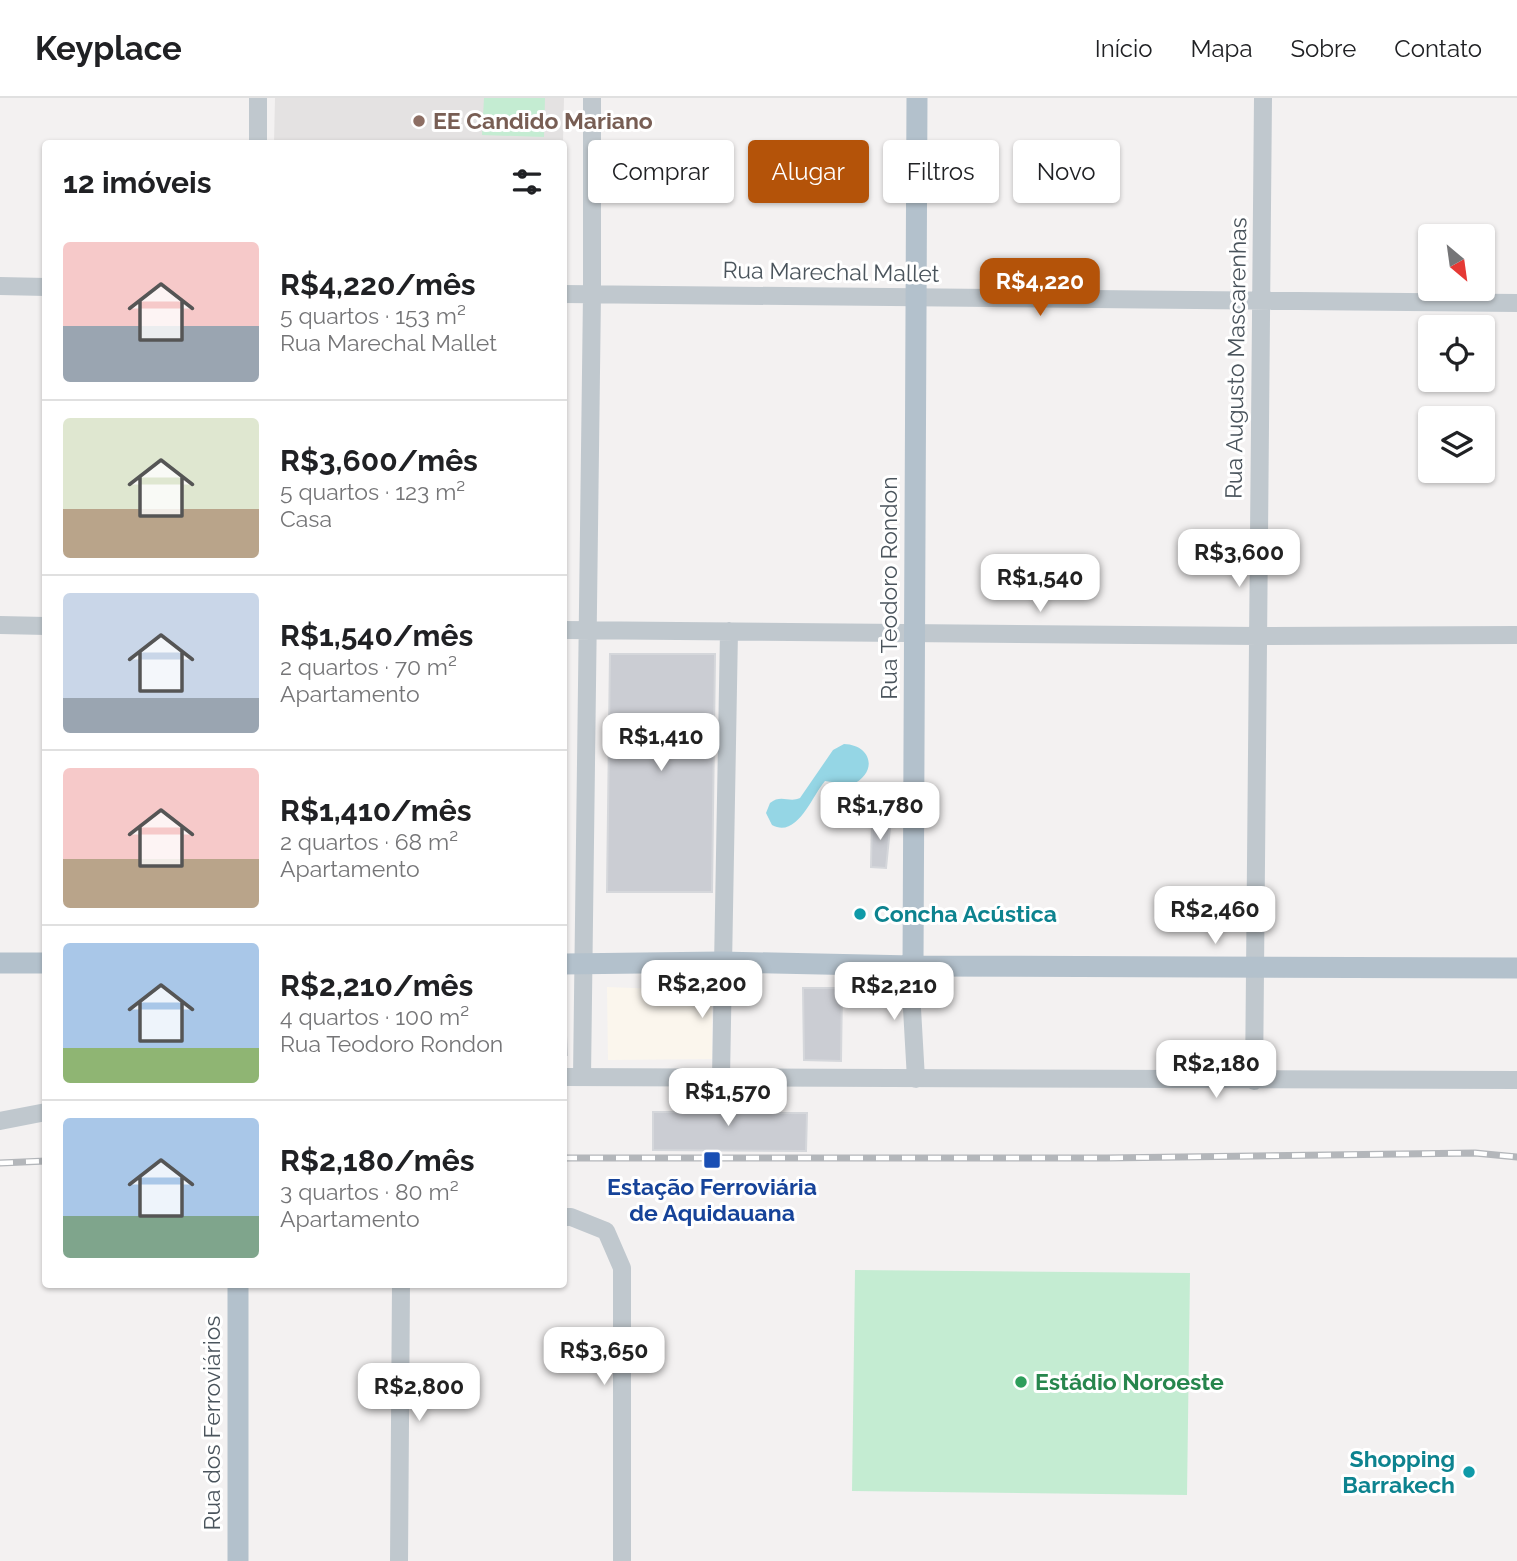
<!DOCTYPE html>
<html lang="pt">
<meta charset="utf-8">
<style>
:root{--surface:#fff;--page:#f2f2f2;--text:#202124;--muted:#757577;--line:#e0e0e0;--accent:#b45309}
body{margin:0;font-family:Raleway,sans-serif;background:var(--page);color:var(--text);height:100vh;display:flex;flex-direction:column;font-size:26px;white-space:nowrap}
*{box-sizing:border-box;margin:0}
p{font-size:23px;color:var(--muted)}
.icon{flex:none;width:38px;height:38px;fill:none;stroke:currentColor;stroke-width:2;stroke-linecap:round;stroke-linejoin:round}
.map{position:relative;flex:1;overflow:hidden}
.drawer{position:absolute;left:42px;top:42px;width:525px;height:1148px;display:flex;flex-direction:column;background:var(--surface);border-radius:7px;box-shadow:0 2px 5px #0004}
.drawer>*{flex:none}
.banner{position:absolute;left:588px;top:42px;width:665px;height:63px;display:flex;gap:14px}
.needle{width:46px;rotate:151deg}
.tools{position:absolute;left:1418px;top:126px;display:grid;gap:14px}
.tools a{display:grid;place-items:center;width:77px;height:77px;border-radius:7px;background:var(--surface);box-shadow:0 2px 5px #0004;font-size:35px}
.price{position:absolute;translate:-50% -60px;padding:0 16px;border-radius:14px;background:#fff;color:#222;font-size:23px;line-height:46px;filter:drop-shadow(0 2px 4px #0008)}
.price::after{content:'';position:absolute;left:50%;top:42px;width:21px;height:16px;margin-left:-10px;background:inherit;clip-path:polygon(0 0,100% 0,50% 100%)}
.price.selected{background:var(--accent);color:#fff}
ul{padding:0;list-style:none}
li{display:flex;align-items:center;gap:21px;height:175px;padding:0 21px}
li+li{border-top:2px solid var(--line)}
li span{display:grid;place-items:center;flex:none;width:196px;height:140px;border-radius:7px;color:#555}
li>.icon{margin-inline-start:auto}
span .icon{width:84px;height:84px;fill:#fffc;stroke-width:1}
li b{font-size:30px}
h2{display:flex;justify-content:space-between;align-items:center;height:84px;padding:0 21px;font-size:30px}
.chip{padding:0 24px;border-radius:7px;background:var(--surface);box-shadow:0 2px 5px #0004;font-size:24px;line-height:63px}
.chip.selected{background:var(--accent);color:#fff}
header{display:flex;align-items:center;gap:42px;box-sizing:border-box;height:98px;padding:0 35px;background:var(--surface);border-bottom:2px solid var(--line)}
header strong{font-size:33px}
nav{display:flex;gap:38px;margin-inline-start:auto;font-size:24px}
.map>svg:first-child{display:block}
.commercial{fill:#fbf6ed}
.education{fill:#e4e2e2}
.green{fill:#c4ecd2}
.water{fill:#95d6e5}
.building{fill:#cbcdd3;stroke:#d5d7db;stroke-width:2}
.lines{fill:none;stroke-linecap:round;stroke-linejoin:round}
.minor{stroke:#c0c8ce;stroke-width:18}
.major{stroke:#b3c1cc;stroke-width:21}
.rail-casing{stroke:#b3b6ba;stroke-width:7}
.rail{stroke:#fff;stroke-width:4.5;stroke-dasharray:13;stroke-linecap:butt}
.education-dot{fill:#8d6e63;stroke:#fff;stroke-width:2.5}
.culture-dot{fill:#0f9aa8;stroke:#fff;stroke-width:2.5}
.transit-dot{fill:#1a4fb4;stroke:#fff;stroke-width:2.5}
.leisure-dot{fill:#2e9e5b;stroke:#fff;stroke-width:2.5}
.labels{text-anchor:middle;stroke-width:6;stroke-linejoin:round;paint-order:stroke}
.education-label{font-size:23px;font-weight:bold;fill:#785e54;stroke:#fff;text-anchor:start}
.street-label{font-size:23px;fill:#4a545c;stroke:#fff}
.culture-label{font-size:23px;font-weight:bold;fill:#0d838f;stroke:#fff;text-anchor:start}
.transit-label{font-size:23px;font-weight:bold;fill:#164399;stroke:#fff}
.leisure-label{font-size:23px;font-weight:bold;fill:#27864d;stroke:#fff;text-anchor:start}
</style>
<header>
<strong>Keyplace</strong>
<nav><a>Início</a><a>Mapa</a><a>Sobre</a><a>Contato</a></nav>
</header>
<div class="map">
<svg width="1517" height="1463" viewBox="0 0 1517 1463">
<rect width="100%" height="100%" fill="#f3f1f1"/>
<path class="commercial" d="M607 889 712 893V961L608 962Z"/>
<path class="education" d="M275 0H564L563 45H274Z"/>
<path class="green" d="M484 0H545L544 39 482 37Z
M855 1172 1190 1175 1187 1397 852 1393Z"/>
<path class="water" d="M844 646C873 647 878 676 851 687L825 683C812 698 797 741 772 727L766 715 770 705C781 696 789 705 800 700L833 652Z"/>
<path class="building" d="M610 556H715L712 794H607Z
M872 720H891L886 770 871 769Z
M803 890H842L841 963 804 962Z
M564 899 567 957H564Z
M690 997H734V1015H807L806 1053 653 1052V1014H689Z"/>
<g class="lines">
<path class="minor" d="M258 46V0
M0 188 46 189
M564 196 1517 205
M0 527 46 528
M564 532 1258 538 1517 537
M913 868 911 893 916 981
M564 979 1517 982
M582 979 592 196V0
M721 980 729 533
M1254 983 1263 0
M0 1023 46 1014
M564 1119H571L606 1133 622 1170V1463
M399 1463 401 1186"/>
<path class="major" d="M0 865H46
M564 866 721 864 913 868 1517 870
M913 868 917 0
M238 1463V1186"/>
<defs>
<path id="rail" d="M564 1060H1107L1475 1055 1517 1059
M0 1065 46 1063"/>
</defs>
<use href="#rail" class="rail-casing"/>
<use href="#rail" class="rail"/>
</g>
<circle class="education-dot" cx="419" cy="23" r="7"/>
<g class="culture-dot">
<circle cx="860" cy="816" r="7"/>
<circle cx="1469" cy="1374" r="7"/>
</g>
<rect class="transit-dot" x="703" y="1053" width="18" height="18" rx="3.5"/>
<circle class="leisure-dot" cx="1021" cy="1284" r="7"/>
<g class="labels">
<g class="education-label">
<text x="433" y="31">EE Candido Mariano</text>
</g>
<g class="street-label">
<text transform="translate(831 174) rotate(1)" y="8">Rua Marechal Mallet</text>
<text transform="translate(1236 260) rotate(-89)" y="8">Rua Augusto Mascarenhas</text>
<text transform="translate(889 490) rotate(-90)" y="8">Rua Teodoro Rondon</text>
<text transform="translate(212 1325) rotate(-90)" y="8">Rua dos Ferroviários</text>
</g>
<g class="culture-label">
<text x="874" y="824">Concha Acústica</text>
<text x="1455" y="1369" text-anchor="end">Shopping<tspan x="1455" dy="26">Barrakech</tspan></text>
</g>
<g class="transit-label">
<text x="712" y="1097">Estação Ferroviária<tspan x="712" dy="26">de Aquidauana</tspan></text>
</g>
<g class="leisure-label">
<text x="1035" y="1292">Estádio Noroeste</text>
</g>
</g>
</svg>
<div class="tools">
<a><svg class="needle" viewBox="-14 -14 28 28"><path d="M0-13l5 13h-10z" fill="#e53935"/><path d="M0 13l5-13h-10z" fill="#757577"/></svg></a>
<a><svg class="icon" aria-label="locate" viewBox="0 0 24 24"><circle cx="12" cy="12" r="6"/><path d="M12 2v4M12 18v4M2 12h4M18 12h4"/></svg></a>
<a><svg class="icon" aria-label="layers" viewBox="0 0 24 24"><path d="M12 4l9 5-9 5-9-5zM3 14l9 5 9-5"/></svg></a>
</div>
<b class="price selected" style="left:1040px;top:220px">R$4,220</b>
<b class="price" style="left:1239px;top:491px">R$3,600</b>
<b class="price" style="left:1040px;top:516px">R$1,540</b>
<b class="price" style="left:661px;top:675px">R$1,410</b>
<b class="price" style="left:880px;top:744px">R$1,780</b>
<b class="price" style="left:1215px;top:848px">R$2,460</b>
<b class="price" style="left:702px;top:922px">R$2,200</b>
<b class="price" style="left:894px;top:924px">R$2,210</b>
<b class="price" style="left:1216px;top:1002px">R$2,180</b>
<b class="price" style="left:728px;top:1030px">R$1,570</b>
<b class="price" style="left:604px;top:1289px">R$3,650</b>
<b class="price" style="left:419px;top:1325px">R$2,800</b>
<div class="banner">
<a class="chip">Comprar</a>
<a class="chip selected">Alugar</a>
<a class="chip">Filtros</a>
<a class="chip">Novo</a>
</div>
<section class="drawer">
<h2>12 imóveis<svg class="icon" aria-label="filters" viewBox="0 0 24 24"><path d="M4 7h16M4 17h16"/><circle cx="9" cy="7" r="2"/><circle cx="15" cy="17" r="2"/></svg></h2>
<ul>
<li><span style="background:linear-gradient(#f6c9c9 60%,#9aa5b1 0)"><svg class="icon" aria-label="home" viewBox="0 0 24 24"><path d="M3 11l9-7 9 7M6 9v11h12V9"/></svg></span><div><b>R$4,220/mês</b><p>5 quartos · 153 m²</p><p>Rua Marechal Mallet</p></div></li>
<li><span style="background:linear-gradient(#dfe7d0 65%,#b9a48a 0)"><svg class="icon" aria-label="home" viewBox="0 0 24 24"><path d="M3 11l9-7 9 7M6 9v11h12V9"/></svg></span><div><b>R$3,600/mês</b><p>5 quartos · 123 m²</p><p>Casa</p></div></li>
<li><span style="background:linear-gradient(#c9d6e8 75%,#9aa5b1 0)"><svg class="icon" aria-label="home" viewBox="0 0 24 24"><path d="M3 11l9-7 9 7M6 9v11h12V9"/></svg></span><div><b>R$1,540/mês</b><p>2 quartos · 70 m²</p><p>Apartamento</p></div></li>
<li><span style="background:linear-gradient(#f6c9c9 65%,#b9a48a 0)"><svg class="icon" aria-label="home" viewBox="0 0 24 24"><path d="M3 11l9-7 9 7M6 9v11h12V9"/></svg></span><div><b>R$1,410/mês</b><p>2 quartos · 68 m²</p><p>Apartamento</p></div></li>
<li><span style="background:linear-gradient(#a9c7e8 75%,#8fb573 0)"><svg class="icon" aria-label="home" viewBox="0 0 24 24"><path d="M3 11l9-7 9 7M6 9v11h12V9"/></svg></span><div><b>R$2,210/mês</b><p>4 quartos · 100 m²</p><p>Rua Teodoro Rondon</p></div></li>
<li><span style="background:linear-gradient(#a9c7e8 70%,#7fa58c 0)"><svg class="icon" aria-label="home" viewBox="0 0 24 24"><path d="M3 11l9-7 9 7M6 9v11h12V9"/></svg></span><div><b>R$2,180/mês</b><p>3 quartos · 80 m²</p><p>Apartamento</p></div></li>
</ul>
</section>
</div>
